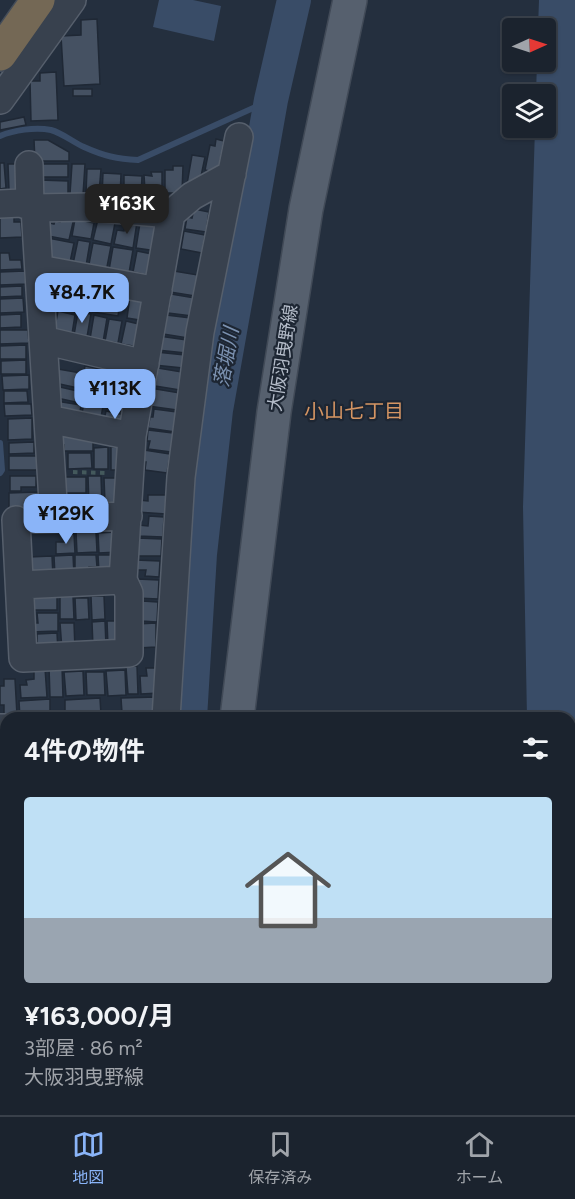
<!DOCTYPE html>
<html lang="ja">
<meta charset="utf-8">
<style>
:root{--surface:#1b232e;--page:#242b36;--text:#f1f3f6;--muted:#a0a4aa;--line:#39404a;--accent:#8ab4f8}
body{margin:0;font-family:Figtree,"Noto Sans JP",sans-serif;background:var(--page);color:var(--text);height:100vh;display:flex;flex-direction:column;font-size:22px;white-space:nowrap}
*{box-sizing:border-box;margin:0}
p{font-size:20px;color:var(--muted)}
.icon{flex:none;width:33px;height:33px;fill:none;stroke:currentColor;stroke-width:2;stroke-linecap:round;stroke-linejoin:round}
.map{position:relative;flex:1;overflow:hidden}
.sheet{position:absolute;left:0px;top:712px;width:576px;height:404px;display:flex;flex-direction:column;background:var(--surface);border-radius:18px 18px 0 0;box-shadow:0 2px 4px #0004,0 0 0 2px var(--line)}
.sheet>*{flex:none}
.needle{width:39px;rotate:87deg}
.tools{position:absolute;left:502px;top:18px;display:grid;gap:12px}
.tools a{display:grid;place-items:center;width:54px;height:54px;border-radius:6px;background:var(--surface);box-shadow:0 2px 4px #0004,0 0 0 2px var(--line);font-size:30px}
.price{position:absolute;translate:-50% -51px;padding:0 14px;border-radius:12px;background:var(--accent);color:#111;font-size:20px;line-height:39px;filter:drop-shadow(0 2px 3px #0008)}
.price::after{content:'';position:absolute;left:50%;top:36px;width:18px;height:14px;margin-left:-9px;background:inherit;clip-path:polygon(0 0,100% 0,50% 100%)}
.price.on{background:#222;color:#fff}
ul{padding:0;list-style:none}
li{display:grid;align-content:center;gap:12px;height:318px;padding:0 24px}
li+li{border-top:2px solid var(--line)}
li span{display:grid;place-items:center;height:186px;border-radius:6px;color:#555}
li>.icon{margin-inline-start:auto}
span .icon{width:108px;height:108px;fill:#fffc;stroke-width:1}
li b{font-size:26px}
h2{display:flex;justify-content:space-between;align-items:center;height:72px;padding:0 24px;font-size:26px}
.dock{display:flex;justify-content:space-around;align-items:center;height:84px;border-top:2px solid var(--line);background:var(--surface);font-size:16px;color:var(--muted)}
.dock a{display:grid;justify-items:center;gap:3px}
.dock .on{color:var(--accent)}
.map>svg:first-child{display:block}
.water{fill:#394c67}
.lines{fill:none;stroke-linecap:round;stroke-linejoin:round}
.stream{stroke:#394c67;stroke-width:6}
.river{stroke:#394c67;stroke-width:34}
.building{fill:#455162;stroke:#1f2835;stroke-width:1.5}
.minor-casing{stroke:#565f6c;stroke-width:30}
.major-casing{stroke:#414a57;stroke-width:36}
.highway-casing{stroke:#434c59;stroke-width:36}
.path{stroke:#44595c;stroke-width:4;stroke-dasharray:4.5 4.5;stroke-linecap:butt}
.minor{stroke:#38414e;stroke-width:27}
.major{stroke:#56606e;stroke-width:33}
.highway{stroke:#746855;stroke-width:33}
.labels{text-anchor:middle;stroke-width:4.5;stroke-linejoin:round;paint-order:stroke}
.street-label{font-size:18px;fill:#b4bcc9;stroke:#1d2633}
.water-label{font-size:20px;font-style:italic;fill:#7c92b1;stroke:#1d2633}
.neighbourhood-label{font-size:20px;fill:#d59563;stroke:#1d2633}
</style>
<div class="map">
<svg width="575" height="1115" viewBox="0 0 575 1115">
<rect width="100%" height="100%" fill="#242f3e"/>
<path class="water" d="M159 0H193L221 6 214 41 153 27Z
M539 0H575V1115H538L537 1110H570V718H527L523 507 535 128H546V94H536L537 62H546V28H538Z"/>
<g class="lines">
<path class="stream" d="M0 136C14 130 35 127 51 130 62 133 73 142 84 147 104 156 117 159 138 160L271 100
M0 443 2 470 0 473"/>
<path class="river" d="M190 718 200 554 216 410 271 100 294 0"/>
</g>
<path class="building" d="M97 19 100 84 64 86 61 36 81 35V20Z
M56 72 58 120 31 121 30 81H40V73Z
M73 89H92V96H73Z
M24 117 26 125 0 130V122Z
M216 139 224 141 218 173 205 170 210 145 215 146Z
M34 140H48L69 152V161H35Z
M192 155 205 157 199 186 187 184Z
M0 163H4L6 188 0 189Z
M8 164H21L22 190H9Z
M43 164H68V177H42Z
M72 164H85L83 195 70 194Z
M173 166H183L182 193H165V170H173Z
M87 169H101L99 193H86Z
M151 172H162V202H149V190H145L144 175 152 176Z
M103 173 121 174 120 198 102 197Z
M124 175 142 176 141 198H124Z
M39 180 68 181V196L39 195Z
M194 209 209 212 206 232 185 229 187 217 192 218Z
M14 216V222H21L22 237 0 238V217Z
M62 216 74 218 69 240 43 235 46 222 54 224 55 221 60 222Z
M75 219 94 223 91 239 72 236Z
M98 219 115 223 111 244 93 240Z
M126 220 137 222 133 248 114 244 117 230 124 231Z
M156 221 157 251 136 248 140 223Z
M184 231 205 235 202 253 181 249Z
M48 238 74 243 69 267 45 258Z
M78 240 90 242 86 266 73 264Z
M93 243 111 246 106 272 94 270 95 266 89 264Z
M113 247 133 250 129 273 109 270Z
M137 251 157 255 153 276 133 272Z
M0 253H9L10 260H21L22 269 0 270Z
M25 271 26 284 0 285V272Z
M174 271 198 275 195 296 170 292Z
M56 280 74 283 70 310 51 307Z
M22 286V296L0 297V287Z
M97 291 121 295 118 316 93 312Z
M171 294 195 298 192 316 168 313Z
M130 296 143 298 146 321 127 318Z
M23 298 24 312 0 313V299Z
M58 311 75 315 71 340 54 332Z
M78 312 91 314 87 337 74 335Z
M21 314V327L0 328V315Z
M94 315 107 318 103 342 90 339Z
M166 315 191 318 188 338 163 334Z
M109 319 122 321 118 343 105 341Z
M126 321 143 325 139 347 121 344Z
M0 330H28L29 343 0 344Z
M159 336 187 340 186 353 157 350Z
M26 345V359H0V346Z
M156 352 185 355 183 368 154 365Z
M26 360V374H1V361Z
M85 366 100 369 95 390 81 387Z
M102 368 115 370 111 392 98 390Z
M158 368 182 372 180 390 155 386Z
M58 369 81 373 78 388 55 383Z
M117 372 135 374 132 396 114 393Z
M29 375V389L3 390 2 376Z
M60 387 82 392 80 403 57 398Z
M150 388 180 393 177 410 148 406Z
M4 391H27L28 402 4 403Z
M86 393 105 396 101 417 81 418Z
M109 395 133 399 130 413 106 408Z
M56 401 81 405 79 420 55 412Z
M4 404H31L32 415 5 416Z
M154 409 177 412 175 432 148 428 150 417H153Z
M106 411 130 416 122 428 103 425Z
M32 418V439L8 440V419Z
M148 430 173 433 171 452 148 449 150 441H147Z
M57 434 93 436V451H64V445L58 446Z
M34 442V453L9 454V443Z
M124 446V470H111V447Z
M108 447V469H94V448Z
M144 450 170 454 167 473 145 470 146 462H143Z
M68 453H91L92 468 68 469Z
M9 456H38V470H9Z
M10 476H36V487H21V491H10Z
M88 476H101L102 506H89Z
M64 477H86V493H64Z
M104 478H121V503H105Z
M39 492 40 506 34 512 9 513V493Z
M86 495 87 511 64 508 63 496Z
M148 495H167L166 514 137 512 138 500 148 501Z
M149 516 164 517 163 537 138 536V525L148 526Z
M76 532H96L97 552 77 553Z
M117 532 118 552 99 553 98 533Z
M65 534H74L75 553 56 554V542H65Z
M137 538 162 539 161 556H137Z
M73 555 74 575 55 576 54 556Z
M75 555H96L97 567H89L90 572 75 573Z
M98 555H115L116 571 99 572Z
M52 556 53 577 30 578 29 557Z
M135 560 160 561 159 577 145 576 146 570H134Z
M137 579 159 580 158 599 136 598Z
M32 594H57V610H32Z
M60 596H73L74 619H60Z
M91 596H104L105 619 92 620Z
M75 598H88L89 619 76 620Z
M142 601 158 602 157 622 141 621Z
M37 613H58V631L30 632V623H38Z
M105 621 106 646 93 647 92 622Z
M107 621H118L119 646H108Z
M60 623H74L75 649 62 650Z
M156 623V647L138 648 137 624Z
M57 633 58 651 37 652V634Z
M137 666 138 694H128L126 667Z
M49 667H62L63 697H50Z
M45 668 47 697 21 698 20 685H27L26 680 34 679V669Z
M146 668H157L159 693 141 694 140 676H147Z
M125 670 126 695 108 696 106 671Z
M83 671 84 695 66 696 64 672Z
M86 672H104L105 695H87Z
M4 679H15L17 715H4V705H0V686H4Z
M157 697V712L122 713 121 698Z
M100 698 101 715 78 716 77 711 65 712V700Z
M50 699V712H40V717L20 718 19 701Z
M4 738H6V769L0 770V755H5Z
M0 993H3V1010H6V1023H0Z
M6 1025V1058H0V1026Z
M0 1092H6V1110H8H0Z"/>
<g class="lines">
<defs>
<path id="minor" d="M0 100 72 0
M29 165 30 206
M0 204 21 203 35 208 89 207 171 214 132 436 123 580 129 593V653L23 658 16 520
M35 208 54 518
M171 214 192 196 232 174
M39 269 158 291
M43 340 145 364
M48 419 132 436
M36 519 128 516
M20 585 123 580
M166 718 181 477 200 332 239 137
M0 728H6
M0 812H6
M0 890H6
M0 981H6
M0 1068H6
M126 1115 188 1113"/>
<path id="major" d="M237 718 274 412 306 209 350 0
M215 1115V1110"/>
<path id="highway" d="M0 54 38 0"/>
</defs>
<use href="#minor" class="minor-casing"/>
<use href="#major" class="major-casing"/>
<use href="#highway" class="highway-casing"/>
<path class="path" d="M73 472 108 473
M90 1115V1110"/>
<use href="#minor" class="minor"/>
<use href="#major" class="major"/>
<use href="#highway" class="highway"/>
</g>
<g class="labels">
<g class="street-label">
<text transform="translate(283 358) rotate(-81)" y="6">大阪羽曳野線</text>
</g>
<g class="water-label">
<text transform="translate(226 357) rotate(-80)" y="7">落堀川</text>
</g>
<g class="neighbourhood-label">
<text x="354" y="418">小山七丁目</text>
</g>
</g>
</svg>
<div class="tools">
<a><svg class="needle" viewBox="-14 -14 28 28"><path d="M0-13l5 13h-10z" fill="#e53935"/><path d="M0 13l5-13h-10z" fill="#a0a4aa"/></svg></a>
<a><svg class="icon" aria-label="layers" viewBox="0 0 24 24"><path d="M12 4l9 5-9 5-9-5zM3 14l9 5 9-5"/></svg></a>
</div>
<b class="price on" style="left:127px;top:235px">¥163K</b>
<b class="price" style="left:82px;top:324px">¥84.7K</b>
<b class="price" style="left:115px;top:420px">¥113K</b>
<b class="price" style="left:66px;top:545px">¥129K</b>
<section class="sheet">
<h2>4件の物件<svg class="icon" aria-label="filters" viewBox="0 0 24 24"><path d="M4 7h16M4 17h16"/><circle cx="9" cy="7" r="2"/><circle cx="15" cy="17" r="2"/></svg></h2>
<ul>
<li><span style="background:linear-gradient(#bfe0f5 65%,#9aa5b1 0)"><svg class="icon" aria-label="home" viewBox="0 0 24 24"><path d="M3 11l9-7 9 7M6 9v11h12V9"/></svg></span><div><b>¥163,000/月</b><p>3部屋 · 86 m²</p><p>大阪羽曳野線</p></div></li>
</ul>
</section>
</div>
<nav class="dock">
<a class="on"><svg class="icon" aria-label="map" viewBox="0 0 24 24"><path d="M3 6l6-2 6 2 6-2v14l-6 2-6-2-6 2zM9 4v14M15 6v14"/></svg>地図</a>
<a><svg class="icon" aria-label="saved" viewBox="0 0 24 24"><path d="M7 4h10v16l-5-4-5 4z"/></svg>保存済み</a>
<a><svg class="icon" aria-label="home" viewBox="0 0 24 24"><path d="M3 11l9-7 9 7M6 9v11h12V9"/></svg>ホーム</a>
</nav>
